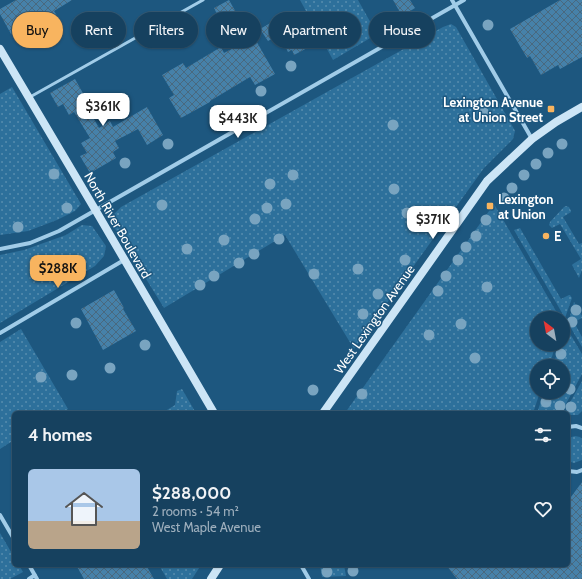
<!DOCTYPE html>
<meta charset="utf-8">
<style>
:root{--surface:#16415f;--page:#234c68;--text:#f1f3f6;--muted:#9eafbd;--line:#355a74;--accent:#f8b45f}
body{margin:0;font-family:Cabin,sans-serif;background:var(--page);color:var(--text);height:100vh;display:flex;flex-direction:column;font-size:15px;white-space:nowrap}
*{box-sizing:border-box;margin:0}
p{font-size:13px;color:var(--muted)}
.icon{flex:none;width:22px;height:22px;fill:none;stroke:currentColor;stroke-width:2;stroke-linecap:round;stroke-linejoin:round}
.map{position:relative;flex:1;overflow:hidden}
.panel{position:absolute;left:12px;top:411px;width:558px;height:156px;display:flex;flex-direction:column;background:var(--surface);border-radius:6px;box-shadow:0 1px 3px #0004,0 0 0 1px var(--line)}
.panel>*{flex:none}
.guide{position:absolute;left:12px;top:12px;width:558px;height:36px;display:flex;gap:8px}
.needle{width:26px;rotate:328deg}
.controls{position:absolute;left:530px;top:311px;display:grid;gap:8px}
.controls a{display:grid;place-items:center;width:40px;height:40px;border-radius:50%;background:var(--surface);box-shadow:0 1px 3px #0004,0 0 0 1px var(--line);font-size:20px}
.price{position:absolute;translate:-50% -34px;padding:0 9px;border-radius:8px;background:#fff;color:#222;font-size:13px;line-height:26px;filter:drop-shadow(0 1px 2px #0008)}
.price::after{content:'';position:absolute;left:50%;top:24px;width:12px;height:9px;margin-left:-6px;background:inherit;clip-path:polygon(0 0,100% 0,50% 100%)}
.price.current{background:var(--accent);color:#111}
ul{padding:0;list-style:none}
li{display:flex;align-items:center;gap:12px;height:100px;padding:0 16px}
li span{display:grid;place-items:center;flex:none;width:112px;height:80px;border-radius:6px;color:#555}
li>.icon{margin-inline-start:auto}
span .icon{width:48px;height:48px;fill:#fffc;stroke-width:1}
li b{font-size:17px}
h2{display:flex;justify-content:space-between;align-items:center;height:48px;padding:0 16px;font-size:17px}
.tag{padding:0 14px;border-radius:18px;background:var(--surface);box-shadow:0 1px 3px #0004,0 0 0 1px var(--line);font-size:14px;line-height:36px}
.tag.current{background:var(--accent);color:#111}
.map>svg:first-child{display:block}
.grass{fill:url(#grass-dots)}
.building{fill:url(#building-cross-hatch)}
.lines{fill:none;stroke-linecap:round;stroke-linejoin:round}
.lane{stroke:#a1cce8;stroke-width:3}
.street{stroke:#a1cce8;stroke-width:4}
.secondary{stroke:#cce5f6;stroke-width:8}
.tree{fill:#79a4c0}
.poi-dot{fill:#f8b45f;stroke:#1d577f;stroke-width:1.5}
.labels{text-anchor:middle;stroke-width:3;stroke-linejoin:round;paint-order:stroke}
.poi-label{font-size:13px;font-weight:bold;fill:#fff;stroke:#1d577f;text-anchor:start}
.street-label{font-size:13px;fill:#fff;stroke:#1d577f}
</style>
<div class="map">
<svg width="582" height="579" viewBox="0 0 582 579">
<defs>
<pattern id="grass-dots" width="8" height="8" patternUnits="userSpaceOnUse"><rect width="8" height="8" fill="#2d709b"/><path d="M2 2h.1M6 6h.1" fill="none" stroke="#578daf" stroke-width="1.8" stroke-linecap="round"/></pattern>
<pattern id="building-cross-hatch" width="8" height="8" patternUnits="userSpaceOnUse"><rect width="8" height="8" fill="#4681a9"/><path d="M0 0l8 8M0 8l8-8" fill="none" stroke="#49697f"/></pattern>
</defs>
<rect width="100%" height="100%" fill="#1d577f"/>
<path class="grass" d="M300 0H358L377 34 333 60Z
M451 24 456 27 514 129 515 131 513 139 484 168 354 349 285 235 164 308 114 227V214L121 207 443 27Z
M12 87 81 204 75 211 57 220 28 231 0 235V94Z
M494 204 560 318H537V344H556L549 366H537V392H540L533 413H345Z
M566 206 569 207 571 211V212L563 217 579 244 582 243V270L579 278 572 265 573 264 581 259 560 224 552 228 549 225 550 222 564 207Z
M82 225 92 226 106 246 104 256 95 266 0 323V255L24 250 66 235Z
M520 228 561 299 569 295H570L572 298 565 318 514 230Z
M574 302 582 316V318L574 322 582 337V347L568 323Z
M566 327 582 354V374L561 413H537L544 392H563V366H553L560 344H563V335Z
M21 329 68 409 61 413H14V440L0 449V342Z
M582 381V411L578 415H568V413H564Z
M182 389 196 413H162L175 405 177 391Z
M575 436 580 437 582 439V460L574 463 568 461V438Z
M0 533 14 557V565H19L23 572 10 579H0Z
M159 565H201L192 579H167Z
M320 565H344L346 576 322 577Z"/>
<path class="building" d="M16 0H72L54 11 59 19 42 29 36 19 11 34 0 14V9Z
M229 0 238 16 222 24 214 8Z
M393 0H410L415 8 402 16Z
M560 0H582V57L560 69 558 65 541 75 530 56 527 58 510 29Z
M291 11 311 46 294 55 292 50 288 52 279 35 268 41 260 29Z
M84 20 95 36 82 44 72 27Z
M254 37 275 74 255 85 250 77 210 101V102L181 118 169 98 174 95 162 75 183 63 186 68 221 47 224 53Z
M75 79 89 104 86 105 99 128 110 121 113 127 147 107 163 135 147 145 138 129 115 141 119 148 113 152 116 158 90 173 80 156 87 153 81 143 90 138 74 112 69 115 63 104 58 107 50 93Z
M114 290 124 308 123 309 136 331 103 350 81 309Z
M582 482V579H457L446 565H568V501Z
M76 565H146L154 579H84Z"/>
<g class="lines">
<path class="lane" d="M30 97 203 0"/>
<path class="street" d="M452 0 532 139
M0 249 30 243 59 231 464 0
M0 333 124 260
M568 427 576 426 582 428
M568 471 577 472 582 470
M0 515 14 539
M29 565 37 579
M301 565 309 579
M29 579 35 575"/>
<path class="secondary" d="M0 49 96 211 214 413
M323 413 487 181 532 139 556 122 582 107
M211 579 220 565"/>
</g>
<g class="tree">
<circle cx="488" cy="25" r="5.5"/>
<circle cx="291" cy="66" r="5.5"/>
<circle cx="261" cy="91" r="5.5"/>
<circle cx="483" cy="112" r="5.5"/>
<circle cx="393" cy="125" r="5.5"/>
<circle cx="168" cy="144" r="5.5"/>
<circle cx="562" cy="144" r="5.5"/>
<circle cx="548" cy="153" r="5.5"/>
<circle cx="125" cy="163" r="5.5"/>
<circle cx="536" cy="164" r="5.5"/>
<circle cx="54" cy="174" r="5.5"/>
<circle cx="293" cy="175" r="5.5"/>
<circle cx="524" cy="175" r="5.5"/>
<circle cx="270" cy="184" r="5.5"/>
<circle cx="512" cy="188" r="5.5"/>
<circle cx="394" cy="189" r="5.5"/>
<circle cx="504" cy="198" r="5.5"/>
<circle cx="286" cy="204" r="5.5"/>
<circle cx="162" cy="205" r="5.5"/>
<circle cx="67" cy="208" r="5.5"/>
<circle cx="267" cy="208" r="5.5"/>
<circle cx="407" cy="213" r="5.5"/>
<circle cx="255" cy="219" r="5.5"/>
<circle cx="486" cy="220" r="5.5"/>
<circle cx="18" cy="227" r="5.5"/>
<circle cx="476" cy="236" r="5.5"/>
<circle cx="279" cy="239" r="5.5"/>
<circle cx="224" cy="240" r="5.5"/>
<circle cx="466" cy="247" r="5.5"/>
<circle cx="187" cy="249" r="5.5"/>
<circle cx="254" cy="254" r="5.5"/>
<circle cx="405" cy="260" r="5.5"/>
<circle cx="458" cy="260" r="5.5"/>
<circle cx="239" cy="263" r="5.5"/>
<circle cx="358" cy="269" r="5.5"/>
<circle cx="314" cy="274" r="5.5"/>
<circle cx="214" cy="276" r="5.5"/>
<circle cx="446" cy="276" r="5.5"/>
<circle cx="200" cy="285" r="5.5"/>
<circle cx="487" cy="287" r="5.5"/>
<circle cx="438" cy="291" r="5.5"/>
<circle cx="378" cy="294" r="5.5"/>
<circle cx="576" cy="310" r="5.5"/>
<circle cx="363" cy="314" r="5.5"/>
<circle cx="572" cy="322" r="5.5"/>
<circle cx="76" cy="323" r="5.5"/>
<circle cx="461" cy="324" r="5.5"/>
<circle cx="429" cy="335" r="5.5"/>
<circle cx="145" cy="345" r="5.5"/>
<circle cx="561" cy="354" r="5.5"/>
<circle cx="475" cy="358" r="5.5"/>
<circle cx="110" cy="368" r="5.5"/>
<circle cx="72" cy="375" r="5.5"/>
<circle cx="41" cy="377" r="5.5"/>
<circle cx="570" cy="389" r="5.5"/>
<circle cx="313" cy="390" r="5.5"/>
<circle cx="362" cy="394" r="5.5"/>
<circle cx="546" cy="402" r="5.5"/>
<circle cx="560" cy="406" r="5.5"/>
<circle cx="571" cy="407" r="5.5"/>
<circle cx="353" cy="571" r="5.5"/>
<circle cx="327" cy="572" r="5.5"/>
</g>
<g class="poi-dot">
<rect x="547" y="105" width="8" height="8" rx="2"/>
<rect x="486" y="202" width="8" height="8" rx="2"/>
<circle cx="546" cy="236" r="4"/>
</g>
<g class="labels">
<g class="poi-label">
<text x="543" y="107" text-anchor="end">Lexington Avenue<tspan x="543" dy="15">at Union Street</tspan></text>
<text x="498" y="204">Lexington<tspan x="498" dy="15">at Union</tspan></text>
<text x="554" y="241">E</text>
</g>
<g class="street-label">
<text transform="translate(118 225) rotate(60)" y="5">North River Boulevard</text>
<text transform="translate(374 319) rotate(-55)" y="5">West Lexington Avenue</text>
</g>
</g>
</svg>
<div class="controls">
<a><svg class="needle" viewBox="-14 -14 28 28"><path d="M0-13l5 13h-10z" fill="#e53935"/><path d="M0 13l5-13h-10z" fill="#9eafbd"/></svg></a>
<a><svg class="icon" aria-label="locate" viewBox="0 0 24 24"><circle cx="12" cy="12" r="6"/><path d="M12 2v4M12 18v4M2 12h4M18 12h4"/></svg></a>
</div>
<b class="price" style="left:103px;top:127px">$361K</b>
<b class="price" style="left:238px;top:139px">$443K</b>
<b class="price" style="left:433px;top:240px">$371K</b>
<b class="price current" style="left:58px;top:289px">$288K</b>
<div class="guide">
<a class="tag current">Buy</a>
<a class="tag">Rent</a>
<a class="tag">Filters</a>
<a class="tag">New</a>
<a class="tag">Apartment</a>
<a class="tag">House</a>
</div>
<section class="panel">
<h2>4 homes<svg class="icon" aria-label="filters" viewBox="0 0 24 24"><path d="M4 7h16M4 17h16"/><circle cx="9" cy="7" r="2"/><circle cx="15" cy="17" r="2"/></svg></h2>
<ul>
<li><span style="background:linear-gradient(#a9c7e8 65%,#b9a48a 0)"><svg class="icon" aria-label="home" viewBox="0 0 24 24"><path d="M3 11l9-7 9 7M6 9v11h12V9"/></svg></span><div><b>$288,000</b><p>2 rooms · 54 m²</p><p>West Maple Avenue</p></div><svg class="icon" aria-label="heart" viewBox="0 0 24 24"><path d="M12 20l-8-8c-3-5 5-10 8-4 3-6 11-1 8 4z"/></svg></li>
</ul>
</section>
</div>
